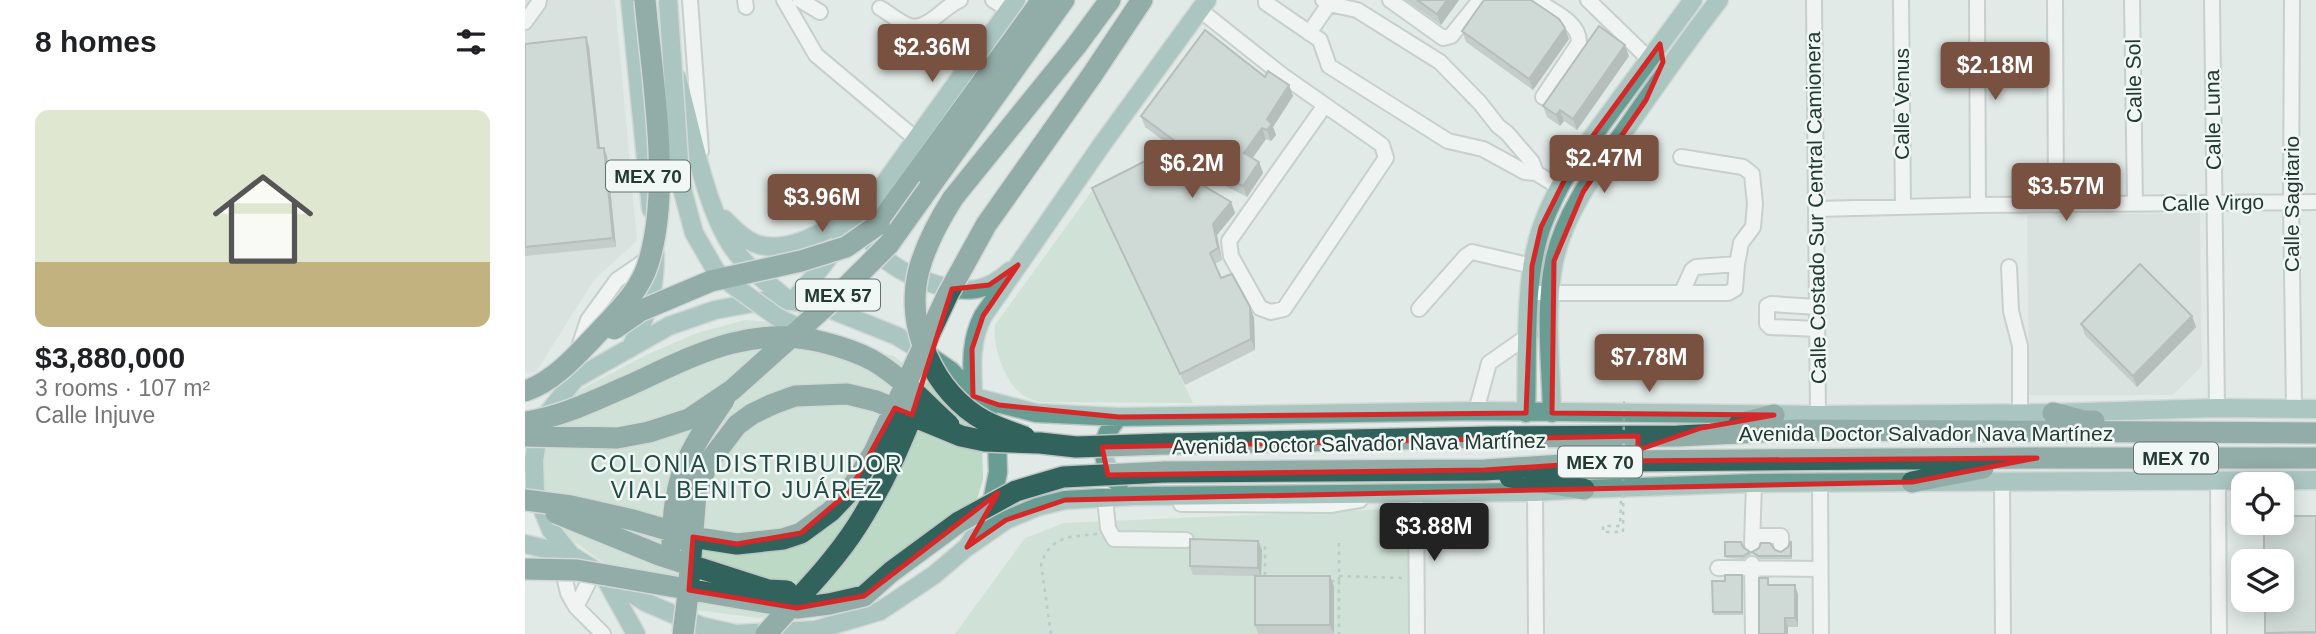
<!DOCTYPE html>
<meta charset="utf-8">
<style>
:root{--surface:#fff;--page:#f6f6f6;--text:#202124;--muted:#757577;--accent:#795140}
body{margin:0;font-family:Arial,sans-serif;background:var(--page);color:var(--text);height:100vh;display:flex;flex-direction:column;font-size:26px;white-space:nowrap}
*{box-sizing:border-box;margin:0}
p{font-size:23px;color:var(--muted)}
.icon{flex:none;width:38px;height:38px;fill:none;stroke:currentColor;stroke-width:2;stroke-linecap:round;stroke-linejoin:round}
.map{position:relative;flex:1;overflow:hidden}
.panel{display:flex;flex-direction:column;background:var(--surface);width:525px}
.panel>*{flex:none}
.tools{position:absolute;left:1706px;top:472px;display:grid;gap:14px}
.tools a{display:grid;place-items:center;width:63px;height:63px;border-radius:14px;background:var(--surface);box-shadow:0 4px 18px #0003;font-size:35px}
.price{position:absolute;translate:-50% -60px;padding:0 16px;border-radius:7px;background:var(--accent);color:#fff;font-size:23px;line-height:46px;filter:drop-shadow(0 2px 4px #0008)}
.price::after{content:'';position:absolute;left:50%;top:42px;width:21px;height:16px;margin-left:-10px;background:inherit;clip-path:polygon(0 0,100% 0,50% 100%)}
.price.on{background:#222;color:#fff}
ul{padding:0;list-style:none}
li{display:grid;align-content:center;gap:14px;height:371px;padding:0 35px}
li span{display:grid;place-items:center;height:217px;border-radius:14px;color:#555}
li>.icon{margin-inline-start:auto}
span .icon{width:126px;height:126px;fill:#fffc;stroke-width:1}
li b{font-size:30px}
h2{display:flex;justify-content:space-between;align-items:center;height:84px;padding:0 35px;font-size:30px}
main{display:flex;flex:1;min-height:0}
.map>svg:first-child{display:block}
.built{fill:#cfdad5}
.green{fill:#bbd9c5}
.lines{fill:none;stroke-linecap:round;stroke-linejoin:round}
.minor-casing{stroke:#a4b1ad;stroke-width:18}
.major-casing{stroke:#bdc4c2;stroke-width:21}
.highway-casing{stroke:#bdc4c2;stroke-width:24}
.path{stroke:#84aba1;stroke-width:2.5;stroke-dasharray:3.5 5;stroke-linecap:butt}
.minor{stroke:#fff;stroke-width:14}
.major{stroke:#699c92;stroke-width:18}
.highway{stroke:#31625c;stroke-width:21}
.major-bridge-casing{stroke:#bdc4c2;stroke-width:21;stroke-linecap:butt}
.highway-bridge-casing{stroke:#bdc4c2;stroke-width:24;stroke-linecap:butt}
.path-bridge{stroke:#84aba1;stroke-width:2.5;stroke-dasharray:3.5 5;stroke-linecap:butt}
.major-bridge{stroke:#699c92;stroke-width:18}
.highway-bridge{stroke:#31625c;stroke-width:21}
.wall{fill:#9faba8}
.shaded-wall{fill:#828b88}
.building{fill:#b9c7c3;stroke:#828b88;stroke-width:2}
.marked{fill:none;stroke:#d62828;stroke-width:5;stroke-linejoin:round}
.labels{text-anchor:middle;stroke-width:5;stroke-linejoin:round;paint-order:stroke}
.shield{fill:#f1f7f4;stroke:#61726e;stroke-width:2}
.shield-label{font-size:19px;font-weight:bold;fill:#233934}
.street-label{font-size:21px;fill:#233934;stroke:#f1f7f4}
.neighbourhood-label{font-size:23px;letter-spacing:2px;fill:#204942;stroke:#f1f7f4}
</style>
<main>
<section class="panel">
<h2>8 homes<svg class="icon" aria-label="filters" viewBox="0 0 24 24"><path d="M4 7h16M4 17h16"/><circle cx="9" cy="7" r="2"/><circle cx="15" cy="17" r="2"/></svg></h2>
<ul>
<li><span style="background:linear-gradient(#dfe7d0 70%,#c2b280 0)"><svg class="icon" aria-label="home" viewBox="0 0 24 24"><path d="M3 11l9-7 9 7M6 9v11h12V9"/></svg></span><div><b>$3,880,000</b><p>3 rooms · 107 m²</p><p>Calle Injuve</p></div></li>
</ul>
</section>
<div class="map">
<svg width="1791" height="634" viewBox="0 0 1791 634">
<rect width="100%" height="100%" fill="#e1eae6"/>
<path class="built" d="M0 0H90L112 241 69 280 11 372 0 373Z
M1675 213 1677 366 1648 395H1504L1502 215Z"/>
<path class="green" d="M567 191 668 403 515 402C508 400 501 398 495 393 479 379 467 345 470 325Z
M220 320 279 325 310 345 369 356 425 401 457 441 458 479 448 513 404 555 287 614 234 618 171 610 73 559 43 537 21 502 17 469 18 448 24 417 51 392 121 355 172 333Z
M885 508 883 634H430L500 538 539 523Z"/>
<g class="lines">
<defs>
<path id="minor" d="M165 0 176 151
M220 0 221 7
M259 0 291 55 391 139
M275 0 295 12
M468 0 484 10
M741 0V3L795 40 804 66 923 141 958 149 1000 172 1011 173 1007 162 982 133 973 126 955 103 915 62 832 10 804 4 798 0
M865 0 918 38 926 36 955 0
M1011 0C1027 11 1055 22 1054 43L1018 97
M1063 0 1124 59
M1289 0 1293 415
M1376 0 1378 207
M1452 0 1453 205
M1530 0 1531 205
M1607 0 1610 204
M1687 0 1692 408
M1767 0 1766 203 1769 409
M355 8C364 13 375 23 385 26 403 31 420 5 435 0
M675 10 757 75 857 145 861 158 759 309 746 312 735 308 706 256 704 241 800 105
M0 22 13 4 14 0
M784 33 804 4
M1156 157 1218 167 1227 174 1230 204 1228 227 1216 243 1212 264
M1011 173 1034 187
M1291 209 1453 205 1791 202
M1484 267 1486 311 1495 346V413
M1005 293H1203L1210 289 1212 264 1171 267 1167 270 1157 292
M1292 307 1246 304 1242 306V324L1245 327 1292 329
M894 309 941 256 947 252 1007 266
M53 350 63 320 92 280 124 258
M951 411 964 363 1004 335
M1693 480 1694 634
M1477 481 1478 634
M1295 483 1296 634
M1010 492 1011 634
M891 493 892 634
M580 498 583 528 589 539 661 540
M656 504 805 505 835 500
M1228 536H1256V545
M1227 545 1229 483
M36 563 43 593 51 607
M1227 564 1228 634
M1193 568 1295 569
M70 569 51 607 78 634"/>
<path id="major" d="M105 0 126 209
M152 78C166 127 180 208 208 248 222 268 244 284 263 300
M346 218C345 229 346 241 352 250 368 273 424 294 452 289 464 287 476 279 485 271
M199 219C208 228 217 238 229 243 262 257 305 228 333 213
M268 301 288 278 354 191 491 0
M106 347C123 313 130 293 130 254
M448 392C447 365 445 341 458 316L578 143 682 0
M453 398 511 413 594 417 951 411 1293 415 1528 413 1692 408 1791 409
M1001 413C1003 355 998 279 1017 226 1025 204 1036 183 1048 163L1168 0
M1027 413C1026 364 1019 311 1029 262 1039 212 1074 167 1103 126 1132 84 1162 41 1194 0
M594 417C574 437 574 464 594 484
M0 544 46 555
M442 547 465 512 473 472 472 444 464 417 453 398 426 371 400 353 372 336 302 308 268 301 243 300 190 310 144 326 50 379 15 423 9 460 10 491 26 530 46 555 120 602 176 626 211 634 291 630 355 611 409 575 442 547 481 520 512 507 540 500 610 496 1010 492 1059 489 1229 483 1791 480
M81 580 111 634"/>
<path id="highway" d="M551 46 585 0
M567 75 617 0
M404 188 539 0
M354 224 517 0
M1528 413 1559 421H1569
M1214 424 1249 415
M639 444 967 437 1153 436 1275 430 1791 433
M639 472 960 470 1097 461 1512 458H1791
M985 477 1059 489
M1387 482 1458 468"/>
</defs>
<use href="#minor" class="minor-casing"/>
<use href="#major" class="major-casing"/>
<use href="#highway" class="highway-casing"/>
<path class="path" d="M1096 501 1095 526H1078V532H1098
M732 544 740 546V576
M814 576 879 578
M806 581H814V539
M814 581V634
M526 634 516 564C527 535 544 537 572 534"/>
<use href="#minor" class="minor"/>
<use href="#major" class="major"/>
<use href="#highway" class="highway"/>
<defs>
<path id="major-bridge" d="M143 0 154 160 158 192 169 233 191 271 205 283 252 317 284 333"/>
<path id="highway-bridge" d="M89 329 115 311 186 281 276 261 321 247 354 224
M0 391C28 382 50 357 70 336 90 314 114 293 123 264 147 189 127 78 120 0
M0 422C37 417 70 400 105 385 168 356 225 324 297 342 313 346 332 352 347 360 375 376 400 403 424 425
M0 436 92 438 124 432 164 419 207 390 312 296 364 244 404 188
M500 437C487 432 473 428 460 421 409 393 379 327 394 270 401 244 414 220 428 198L551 46
M0 500 46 506 108 520 167 537 212 544 258 539 276 533 306 511 324 492 349 452 423 294 461 225 567 75
M31 513 134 555 243 590 262 591
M147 544C148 476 162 454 199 400
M0 569 52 570 272 608 304 604 339 596 366 572 434 522 491 491 538 477 639 472
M158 634 163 594 171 493 183 463 212 425 227 414 248 404 270 396 322 394 351 401 436 436 460 441 515 443 551 447 639 444
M241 634C272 599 307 565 332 526 356 488 376 446 391 404"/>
</defs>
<use href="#major-bridge" class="major-bridge-casing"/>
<use href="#highway-bridge" class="highway-bridge-casing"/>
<path class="path-bridge" d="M1098 532 1099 401"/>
<use href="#major-bridge" class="major-bridge"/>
<use href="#highway-bridge" class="highway-bridge"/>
</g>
<path class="wall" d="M880 0H934L916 25Z
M937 31 1044 39 1008 90 941 42Z
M0 44 64 46 75 148H79L82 156 91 247 0 256Z
M1104 56 1052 130 1039 121 1035 126 1022 117 1018 106Z
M740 77 764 85 768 96 748 127 751 135 746 141 741 139 728 158 734 162 738 173 722 197 659 165 655 172 706 202 710 213 692 235 697 260 690 264 696 278 725 307 729 318 730 350 660 385 571 199 567 188 647 147 620 127 616 116Z
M1667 316 1671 327 1612 387 1560 335 1556 324Z
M1791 516V634H1740V633Z
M733 541 737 550 736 576H805L809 587V634H733L730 625V576L668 575 665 566Z
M1266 541 1267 559H1235L1228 554 1227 552 1250 550 1256 552 1263 547Z
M1218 547 1225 552 1226 555 1219 559 1201 558 1200 556Z
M1218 578V615H1189L1188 612Z
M1246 585 1273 594V627H1263V634H1234Z"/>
<path class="shaded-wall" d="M922 0H934L916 25 912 14Z
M1040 28 1044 39 1008 90 1004 79Z
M61 37 64 46 76 157 73 148Z
M1100 45 1104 56 1052 130 1048 119Z
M764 85 768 96 748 127 751 135 746 141 742 130V119Z
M1035 110 1039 121 1035 126 1031 115Z
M737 128 741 139 723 164 719 153Z
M79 148 82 156 91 247 88 238Z
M655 154 659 165 652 179 647 167Z
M734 162 738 173 722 197 718 186Z
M706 202 710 213 692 235 697 260 693 248 688 224Z
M725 307 729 318 730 350 726 339Z
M1667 316 1671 327 1612 387 1608 376Z
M733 541 737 550 736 577 733 568Z
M1217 575 1218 578V615L1217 612Z
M805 576 809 587V634L805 625Z
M1270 585 1273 594V627L1270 618Z
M1260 618 1263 627V634H1260Z"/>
<path class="building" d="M892 0H922L912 14Z
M959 0H1006L1034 19 1040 28 1004 79 937 31Z
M1074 26 1100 45 1048 119 1035 110 1031 115 1018 106Z
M680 30 740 77 743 71 764 85 742 119 747 124 742 130 737 128 719 153 734 162 718 186 655 154 647 167 706 202 688 224 693 248 685 253 696 278 707 274 725 307 726 339 655 374 567 188 654 144 616 116Z
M61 37 73 148H79L88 238 0 247V44Z
M1615 264 1667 316 1608 376 1556 324Z
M1757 516H1791V632L1740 633V600H1757V562H1739V523H1757Z
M665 539 733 541V568L665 566Z
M1266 541V556H1234L1227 552 1234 548 1236 543H1245L1250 550 1256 552 1263 547Z
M1200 542H1216L1218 547 1225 552 1218 556H1200Z
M1200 575H1217V612H1188L1187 581H1200Z
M730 576H805V625H730Z
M1234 578H1243V585H1270V618H1260V634H1234Z"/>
<path d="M0 0H1791V634H0ZM1135 44 1138 62 1121 100 1058 192 1029 261 1027 413 1249 415 1176 428 1113 450V436L577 447 583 475 960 470 1098 461 1512 458 1387 482 540 500 481 520 442 547 473 493 339 596 272 608 164 590 168 537 212 544 276 533 324 492 370 408 387 415 427 289 464 285 493 265 458 316 447 349 448 396 474 405 594 417 1001 413 1007 266 1016 227 1048 163Z" fill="#e1eae6" fill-opacity=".55" fill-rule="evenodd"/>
<path class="marked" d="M1135 44 1138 62 1121 100 1058 192 1029 261 1027 413 1249 415 1176 428 1113 450V436L577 447 583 475 960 470 1098 461 1512 458 1387 482 540 500 481 520 442 547 473 493 339 596 272 608 164 590 168 537 212 544 276 533 324 492 370 408 387 415 427 289 464 285 493 265 458 316 447 349 448 396 474 405 594 417 1001 413 1007 266 1016 227 1048 163Z"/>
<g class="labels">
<g class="shield">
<rect x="81" y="160.5" width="84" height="31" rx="5"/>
<rect x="271" y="279.5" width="84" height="31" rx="5"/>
<rect x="1609" y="442.5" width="84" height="31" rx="5"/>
<rect x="1033" y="446.5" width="84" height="31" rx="5"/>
</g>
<g class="shield-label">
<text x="123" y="183">MEX 70</text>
<text x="313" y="302">MEX 57</text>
<text x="1651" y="465">MEX 70</text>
<text x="1075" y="469">MEX 70</text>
</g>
<g class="street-label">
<text transform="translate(1609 81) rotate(-91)" y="7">Calle Sol</text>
<text transform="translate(1377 104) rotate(-90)" y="7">Calle Venus</text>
<text transform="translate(1688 120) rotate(-91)" y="7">Calle Luna</text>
<text transform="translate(1688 203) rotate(-1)" y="7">Calle Virgo</text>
<text transform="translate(1767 204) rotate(-90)" y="7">Calle Sagitario</text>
<text transform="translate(1291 208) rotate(-91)" y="7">Calle Costado Sur Central Camionera</text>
<text x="1401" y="441">Avenida Doctor Salvador Nava Martínez</text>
<text transform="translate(834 444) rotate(-1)" y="7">Avenida Doctor Salvador Nava Martínez</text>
</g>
<g class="neighbourhood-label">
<text x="222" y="472">COLONIA DISTRIBUIDOR<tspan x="222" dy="26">VIAL BENITO JUÁREZ</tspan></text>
</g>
</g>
</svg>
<div class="tools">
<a><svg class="icon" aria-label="locate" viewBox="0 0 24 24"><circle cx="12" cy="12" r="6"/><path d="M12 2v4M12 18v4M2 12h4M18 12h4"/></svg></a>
<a><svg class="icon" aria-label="layers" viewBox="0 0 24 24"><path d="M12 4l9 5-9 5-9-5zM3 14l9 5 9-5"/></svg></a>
</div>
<b class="price" style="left:407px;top:84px">$2.36M</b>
<b class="price" style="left:1470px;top:102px">$2.18M</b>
<b class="price" style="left:1079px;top:195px">$2.47M</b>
<b class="price" style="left:667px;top:200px">$6.2M</b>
<b class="price" style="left:1541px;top:223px">$3.57M</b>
<b class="price" style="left:297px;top:234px">$3.96M</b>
<b class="price" style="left:1124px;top:394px">$7.78M</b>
<b class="price on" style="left:909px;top:563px">$3.88M</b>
</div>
</main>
